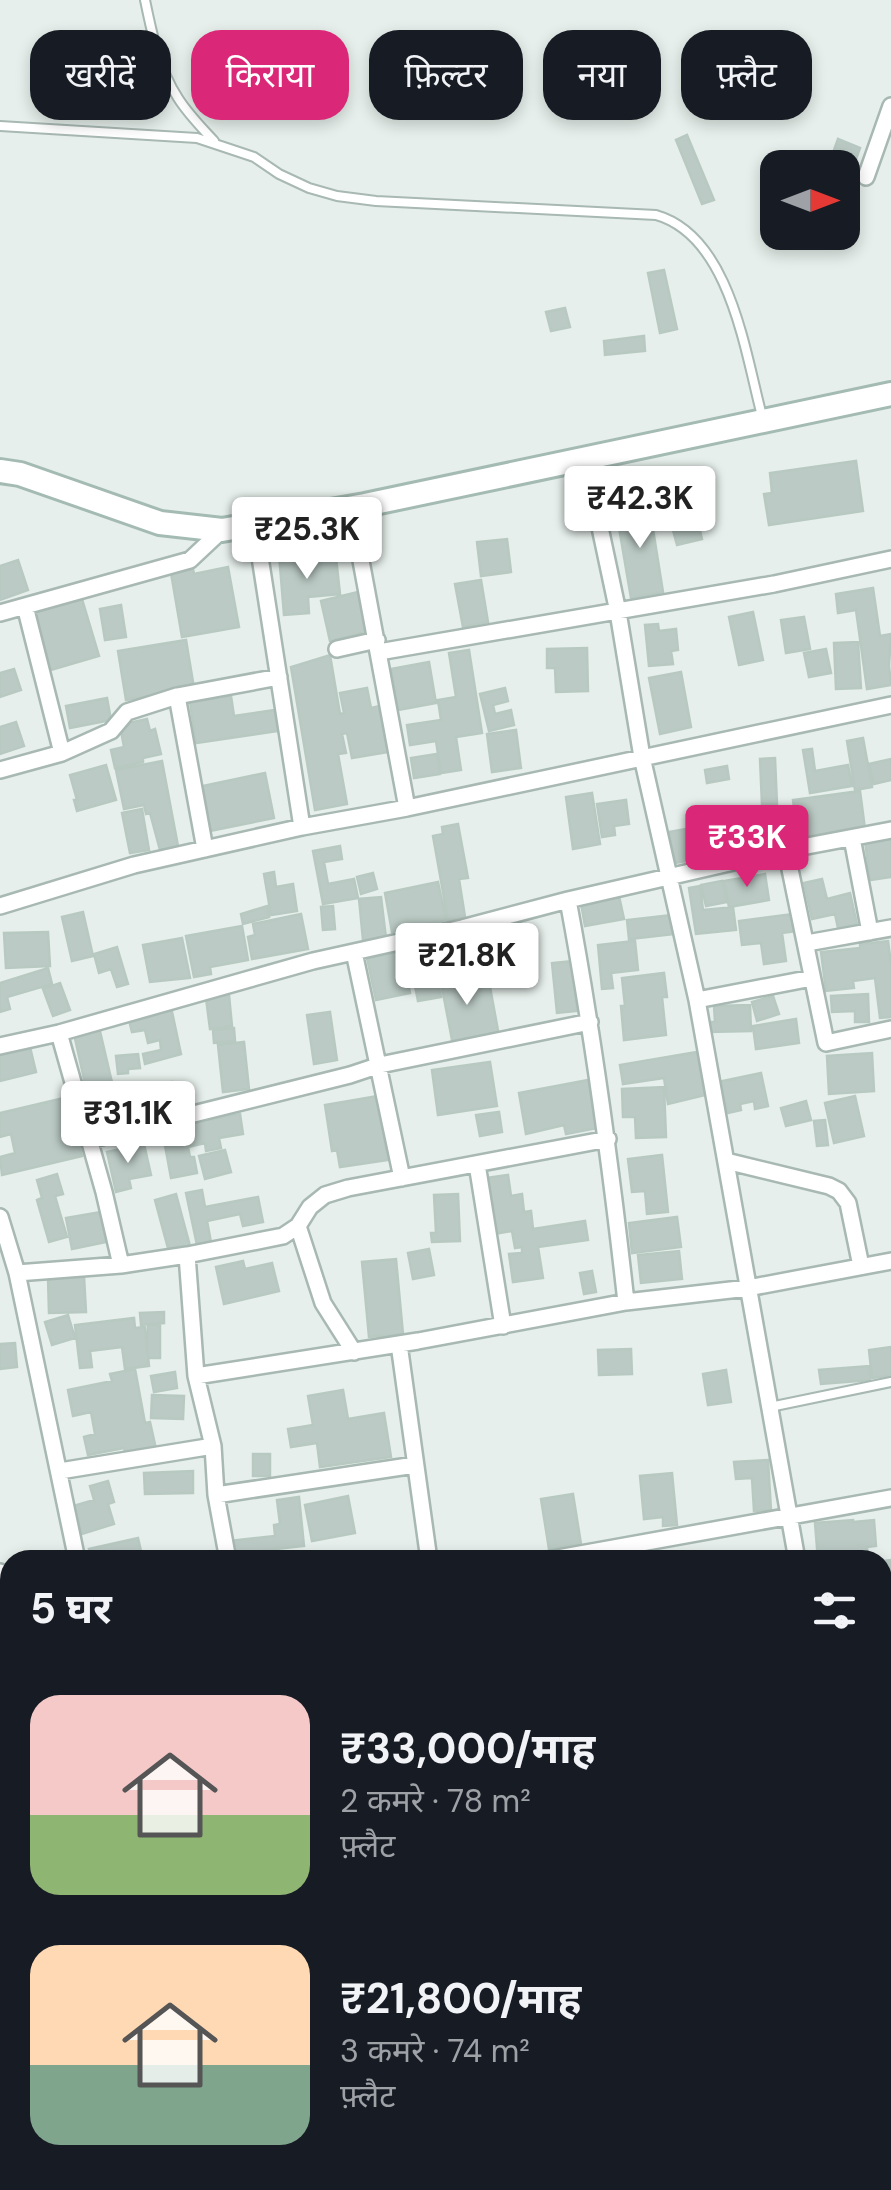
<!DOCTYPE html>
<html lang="hi">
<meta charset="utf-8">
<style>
:root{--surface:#171b24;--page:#242831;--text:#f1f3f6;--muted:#9ea1a6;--accent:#db2777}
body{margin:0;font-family:"DM Sans","Noto Sans Devanagari",sans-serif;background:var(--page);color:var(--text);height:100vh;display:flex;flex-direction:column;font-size:38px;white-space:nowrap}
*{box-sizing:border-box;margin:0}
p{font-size:32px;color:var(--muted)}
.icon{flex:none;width:55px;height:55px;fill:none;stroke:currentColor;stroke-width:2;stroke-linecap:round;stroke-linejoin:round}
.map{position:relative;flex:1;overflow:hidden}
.details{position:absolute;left:0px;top:1550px;width:892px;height:640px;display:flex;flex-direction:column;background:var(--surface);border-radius:30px 30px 0 0;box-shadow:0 5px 15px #0003}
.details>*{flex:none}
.guide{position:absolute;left:30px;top:30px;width:832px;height:90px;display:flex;gap:20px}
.needle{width:65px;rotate:90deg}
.fabs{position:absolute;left:760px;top:150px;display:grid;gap:20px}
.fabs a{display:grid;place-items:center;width:100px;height:100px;border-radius:20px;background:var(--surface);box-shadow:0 5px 15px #0003;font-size:50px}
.price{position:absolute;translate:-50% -85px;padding:0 22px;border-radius:10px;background:#fff;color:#222;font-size:32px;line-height:65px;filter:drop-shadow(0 2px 5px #0008)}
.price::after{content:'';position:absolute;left:50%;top:60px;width:30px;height:22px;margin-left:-15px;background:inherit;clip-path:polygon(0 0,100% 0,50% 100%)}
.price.current{background:var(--accent);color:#fff}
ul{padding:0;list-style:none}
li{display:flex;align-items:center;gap:30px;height:250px;padding:0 30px}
li span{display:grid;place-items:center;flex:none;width:280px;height:200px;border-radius:30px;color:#555}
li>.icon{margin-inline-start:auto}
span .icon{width:120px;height:120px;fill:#fffc;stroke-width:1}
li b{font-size:42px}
h2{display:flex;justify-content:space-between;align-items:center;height:120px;padding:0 30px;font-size:42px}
.chip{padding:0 35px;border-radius:30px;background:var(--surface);box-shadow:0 5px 15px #0003;font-size:35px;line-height:90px}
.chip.current{background:var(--accent);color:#fff}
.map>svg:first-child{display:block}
.building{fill:#bbcac4;stroke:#b8c9c2;stroke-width:2.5}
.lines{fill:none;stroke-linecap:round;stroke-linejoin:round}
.lane-casing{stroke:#a8b8b2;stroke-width:12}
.street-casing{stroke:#a8b8b2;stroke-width:20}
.secondary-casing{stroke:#a4bbb3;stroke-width:28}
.lane{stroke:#fff;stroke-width:8}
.street{stroke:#fff;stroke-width:15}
.secondary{stroke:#fff;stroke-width:22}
</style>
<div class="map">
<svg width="891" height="2190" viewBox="0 0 891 2190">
<rect width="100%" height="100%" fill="#e6efeb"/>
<path class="building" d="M687 135 714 200 702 204 676 140Z
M838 139 860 148 851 173 842 170V168L829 164Z
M664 270 677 329 660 333 648 273Z
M565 308 570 327 551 331 546 312Z
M644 336 645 351 605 355 604 341Z
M856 461 863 511 769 525 764 494 772 493 770 473Z
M691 494 702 539 677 545 665 500Z
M649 504 663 592 631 598 616 510Z
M507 539 511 572 481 576 477 542Z
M291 553 292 561 336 557 340 594 308 597 309 613 284 615 279 554Z
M18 560 28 590 0 600V566Z
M228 567 239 627 182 637 171 573 193 569 194 574Z
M481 580 488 622 463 627 455 584Z
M873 588 880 636 891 634 889 666 891 685 867 689 856 610 838 613 836 594Z
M362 591 371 631 330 641 321 601Z
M82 599 99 656 51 670 34 613Z
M121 605 126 637 105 640 100 609Z
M753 612 763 660 739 665 729 617Z
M804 617 810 649 786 653 781 620Z
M658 624 659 631 676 629 678 650 671 651 673 664 649 666 645 625Z
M186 640 194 688 126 700 118 651Z
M858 642 861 688 836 689 834 643Z
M587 648 588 691 556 692 555 668H547V649Z
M826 649 831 673 809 677 804 653Z
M469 650 482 733 456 737 461 770 441 773 436 741 410 745 407 725 441 720 438 700 456 697 449 653Z
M330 655 340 714 344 713 340 693 367 688 371 708 384 705 388 726 383 727 388 752 352 758 347 733 342 734 346 753 338 754 347 804 315 810 291 667Z
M429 662 436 703 398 710 391 669Z
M14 669 21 690 0 697V673Z
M681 672 691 727 660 734 649 678Z
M505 688 508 701 493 705 495 714 511 710 514 725 489 731 480 694Z
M231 696 234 716 275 710 278 731 196 743 190 702Z
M107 698 111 720 70 728 66 706Z
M147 719 150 731 155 729 161 754 143 758V762L115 768 111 750 124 747 120 725Z
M16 722 24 746 0 754V727Z
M516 730 521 768 492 772 487 734Z
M863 738 872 787 855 790 847 741Z
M812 749 815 771 848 765 852 786 810 793 803 750Z
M437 754 440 774 414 778 411 758Z
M775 758 777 804 762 805 760 759Z
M891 759V780L874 784 869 764Z
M162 761 178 846 160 850 150 813 146 814 144 805 124 809 116 770Z
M106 765 116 800 77 811 74 800H77L70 775Z
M727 766 729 779 707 783 705 770Z
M265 773 274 818 210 831 203 786Z
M860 791 865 829 798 838 793 800Z
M592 793 600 844 573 849 566 797Z
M626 800 629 824 614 826 615 835 602 837 597 804Z
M142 809 149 850 130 853 122 813Z
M745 815 752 851 703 859 702 850 691 852 692 860 675 863 669 832 708 825 707 822Z
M458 824 468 878 459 879 465 917 448 920 433 836 443 834 442 827Z
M891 838V877L870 880 865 841Z
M340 846 342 859 324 862 328 884 354 879 358 898 323 904 313 851Z
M274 872 276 887 293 884 297 911 271 915 264 874Z
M373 873 377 889 361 894 357 877Z
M765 874 769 900 729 907 724 881Z
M822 879 827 899 850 893 857 924 838 928 835 914 812 919 804 883Z
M722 881 727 902 706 906 701 885Z
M438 882 446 920 392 932 385 893Z
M700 886 703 910 733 907 736 930 696 934 689 888Z
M619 896 624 919 585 926 581 903Z
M381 897 386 938 363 940 359 899Z
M267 906 269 917 243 924 241 914Z
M333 906 335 929 323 930 321 907Z
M83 912 93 956 72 961 62 917Z
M301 914 308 949 252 959 248 937 255 935 253 924Z
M794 914 797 931 782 933 786 961 764 964 761 943 742 945 739 921Z
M673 915 675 934 629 939 627 920Z
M242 926 248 960 210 967 211 974 194 977 186 936Z
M48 932 50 966 6 968 4 933Z
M182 938 190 978 150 982 143 945Z
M635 941 638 970 611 973 613 988 602 989 598 945Z
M888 941 891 964V1017L880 1018 875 978 853 981 854 988 826 991 821 952 860 948V944Z
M117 947 128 984 117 987 111 969 99 973 94 954Z
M432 948 436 969 418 973 414 952Z
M402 951 410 993 376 1000 367 958Z
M572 961 577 1011 557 1013 552 963Z
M459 963 465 992 490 987 499 1036 453 1045 438 967Z
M48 968 52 984 7 997 10 1009 0 1012V983Z
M436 970 441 997 418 1001 413 975Z
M664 973 667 997H662L666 1035 624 1040 621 1006H625L622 978Z
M60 983 70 1010 53 1016 43 989Z
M868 994 869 1022H855V1011L832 1012 831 996Z
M229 995 232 1026 210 1029 206 998Z
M773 996 779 1014 757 1021 752 1002Z
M750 1005 751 1031 708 1032V1022H715L714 1006Z
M171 1007 181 1054 145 1064 143 1054 161 1050 160 1040 148 1043 145 1030 132 1032 128 1016Z
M330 1012 337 1060 314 1064 307 1015Z
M796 1019 799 1043 756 1049 753 1026Z
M99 1027 114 1091 88 1097 74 1034Z
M234 1028 235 1041 214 1043 213 1030Z
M244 1042 249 1089 223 1092 218 1045Z
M30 1047 36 1072 0 1081V1055Z
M697 1052 705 1095 668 1104 664 1078 623 1084 620 1065Z
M872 1053 874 1091 829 1094 827 1056Z
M138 1054 140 1068 128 1069V1073L118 1074 116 1056Z
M490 1062 497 1106 438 1115 432 1070Z
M761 1073 768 1106 755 1109 754 1101 740 1104 741 1110 728 1113 726 1104 722 1105 718 1082Z
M588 1080 597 1128 566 1134 564 1125 526 1134 519 1093Z
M172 1082 175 1106 164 1108 160 1083Z
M664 1087 666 1137 636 1138 635 1117H623L622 1089Z
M378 1096 388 1160 340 1167 337 1150 332 1151 325 1105Z
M855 1096 864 1136 834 1143 825 1103Z
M68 1097 82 1156 2 1175 0 1157 15 1153 11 1134 0 1137V1113Z
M806 1101 811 1120 786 1126 781 1108Z
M499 1112 502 1132 480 1136 476 1115Z
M240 1114 243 1134 219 1138 221 1148 206 1151 205 1143 188 1147 190 1157H194L197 1173 171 1178 162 1129Z
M825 1120 828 1145 817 1146 814 1121Z
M144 1144 151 1175 129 1179 131 1188 116 1192 107 1152Z
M225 1150 231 1172 205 1179 199 1156Z
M662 1155 668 1212 647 1214 645 1191 632 1192 628 1159Z
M57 1174 63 1194 55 1196 67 1237 49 1242 37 1200 42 1198 37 1180Z
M508 1175 511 1196 522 1194 524 1212 531 1211 533 1229 585 1221 588 1240 538 1247 543 1278 513 1282 509 1254 522 1253V1247L515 1248 512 1231 494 1234 486 1178Z
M202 1190 205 1207 258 1197 263 1222 243 1226 240 1214 207 1221 211 1242 197 1245 186 1193Z
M176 1194 190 1246 169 1252 155 1200Z
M458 1194 460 1241 432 1242 431 1233H436L434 1195Z
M101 1212 106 1242 72 1249 66 1218Z
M677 1217 681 1247 632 1253 629 1223Z
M429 1249 434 1275 413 1279 408 1253Z
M679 1251 682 1279 641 1283 638 1255Z
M396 1259 403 1334 369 1337 362 1262Z
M243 1261 245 1269 272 1263 279 1291 224 1304 216 1267Z
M592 1271 596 1292 584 1294 580 1273Z
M84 1276 86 1312 49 1313 48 1278Z
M164 1312V1323L141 1325 140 1313Z
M68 1315 75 1338 52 1345 45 1322Z
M134 1318 135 1328 145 1327 149 1366 125 1369 122 1347 90 1351 92 1367 80 1368 75 1325Z
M148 1325H160V1358H148Z
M15 1343 17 1367 0 1369V1344Z
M891 1347V1376L872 1378 869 1350Z
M631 1349 632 1374 599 1375 598 1350Z
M869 1366 870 1380 821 1384 819 1370Z
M135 1369 145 1423 150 1422 156 1449 126 1455 124 1448 88 1455 84 1437 95 1434 91 1412 73 1416 68 1390 112 1381 110 1374Z
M726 1370 731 1402 708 1405 703 1374Z
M175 1372 177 1388 154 1392 151 1376Z
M343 1390 348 1419 384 1413 391 1457 320 1467 317 1443 291 1447 288 1429 313 1425 308 1396Z
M152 1395 184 1396 183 1419 151 1418Z
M253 1454H270V1476H253Z
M768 1460 771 1510 754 1511 752 1478 736 1479 734 1462Z
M193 1471V1493L145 1494 144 1473Z
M672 1473 677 1525 663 1526V1517L644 1519 640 1476Z
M108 1481 114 1502 108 1504 114 1524 82 1534 73 1506 94 1500 90 1486Z
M573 1494 581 1544 549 1549 541 1499Z
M348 1496 355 1533 312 1541 305 1505Z
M299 1497 304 1546 230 1554 228 1541 275 1536 274 1525 280 1524 277 1500Z
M853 1520V1522L874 1520 876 1546 867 1547 868 1560H818L815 1523Z
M138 1538 143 1560H92L89 1549Z
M891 1560V1602H882V1561Z
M355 2180H381V2190H356Z
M585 2180H603L604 2190H555L554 2184Z"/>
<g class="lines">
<defs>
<path id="lane" d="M145 0C152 34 159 69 178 98 188 114 202 128 214 141
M0 126 197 138 254 157 279 174 309 188 337 196 376 201 656 215C730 236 745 352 762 416
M770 1407 891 1382
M882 1751 891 1749"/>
<path id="street" d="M866 177 891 106
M585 457 618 612 642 757 697 1000 797 1560
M351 507 407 808
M255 525 302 827
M25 606 62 753
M0 613 190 560 222 530
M337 649 377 640
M379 652 774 584 891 559
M177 696 205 849
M0 770 62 753 111 731 127 712 177 696 279 677
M852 838 870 932
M786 850 826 1043 891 1029
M568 900C593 1034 611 1167 626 1302
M0 906 134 865 302 827 407 808 891 705
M807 943 891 928
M354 952 402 1178
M697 1000 812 978
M59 1033 104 1192 121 1265
M0 1046 59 1033 313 961 462 928 568 900 786 850 891 830
M89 1140 350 1075 380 1065 590 1022
M726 1161 829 1186 839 1191 848 1203 861 1266
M477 1164 503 1326
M0 1217 17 1273 77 1560
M298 1226 323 1303 354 1352
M187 1255 196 1376 213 1446 216 1495 228 1560
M17 1273 121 1265 187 1255 283 1236 298 1226 310 1207 325 1195 348 1188 608 1139
M399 1344 429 1560
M196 1376 418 1341 626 1302 748 1288 891 1261
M60 1471 213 1446
M216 1495 415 1465
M547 1560 891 1498
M0 1572 4 1626 10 1911
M882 1625 891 1623
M882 1879 891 1878
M882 2012 891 2011
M882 2120 891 2169
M192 2180 194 2190
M338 2180 340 2190
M641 2180 642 2190
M764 2180 766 2190
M0 2184H18
M452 2190 540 2180"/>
<path id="secondary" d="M0 471 20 474 160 523 222 530 365 505 891 394"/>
</defs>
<use href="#lane" class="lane-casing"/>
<use href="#street" class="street-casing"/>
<use href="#secondary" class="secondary-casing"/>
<use href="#lane" class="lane"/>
<use href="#street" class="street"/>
<use href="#secondary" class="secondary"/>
</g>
</svg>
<div class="fabs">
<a><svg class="needle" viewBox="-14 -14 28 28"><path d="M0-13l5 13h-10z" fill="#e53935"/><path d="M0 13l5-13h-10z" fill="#9ea1a6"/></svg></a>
</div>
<b class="price" style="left:640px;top:551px">₹42.3K</b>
<b class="price" style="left:307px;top:582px">₹25.3K</b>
<b class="price current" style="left:747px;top:890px">₹33K</b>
<b class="price" style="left:467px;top:1008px">₹21.8K</b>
<b class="price" style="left:128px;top:1166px">₹31.1K</b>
<div class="guide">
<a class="chip">खरीदें</a>
<a class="chip current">किराया</a>
<a class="chip">फ़िल्टर</a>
<a class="chip">नया</a>
<a class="chip">फ़्लैट</a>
</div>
<section class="details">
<h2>5 घर<svg class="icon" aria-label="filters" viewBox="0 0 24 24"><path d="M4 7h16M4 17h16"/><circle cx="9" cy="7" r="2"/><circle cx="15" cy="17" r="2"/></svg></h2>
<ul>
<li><span style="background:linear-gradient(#f6c9c9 60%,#8fb573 0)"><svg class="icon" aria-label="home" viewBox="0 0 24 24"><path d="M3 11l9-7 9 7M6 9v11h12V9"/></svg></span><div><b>₹33,000/माह</b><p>2 कमरे · 78 m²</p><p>फ़्लैट</p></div></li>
<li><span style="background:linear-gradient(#ffd9b3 60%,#7fa58c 0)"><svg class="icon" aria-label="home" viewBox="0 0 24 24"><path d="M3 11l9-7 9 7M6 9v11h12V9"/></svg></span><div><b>₹21,800/माह</b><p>3 कमरे · 74 m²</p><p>फ़्लैट</p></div></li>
</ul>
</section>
</div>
